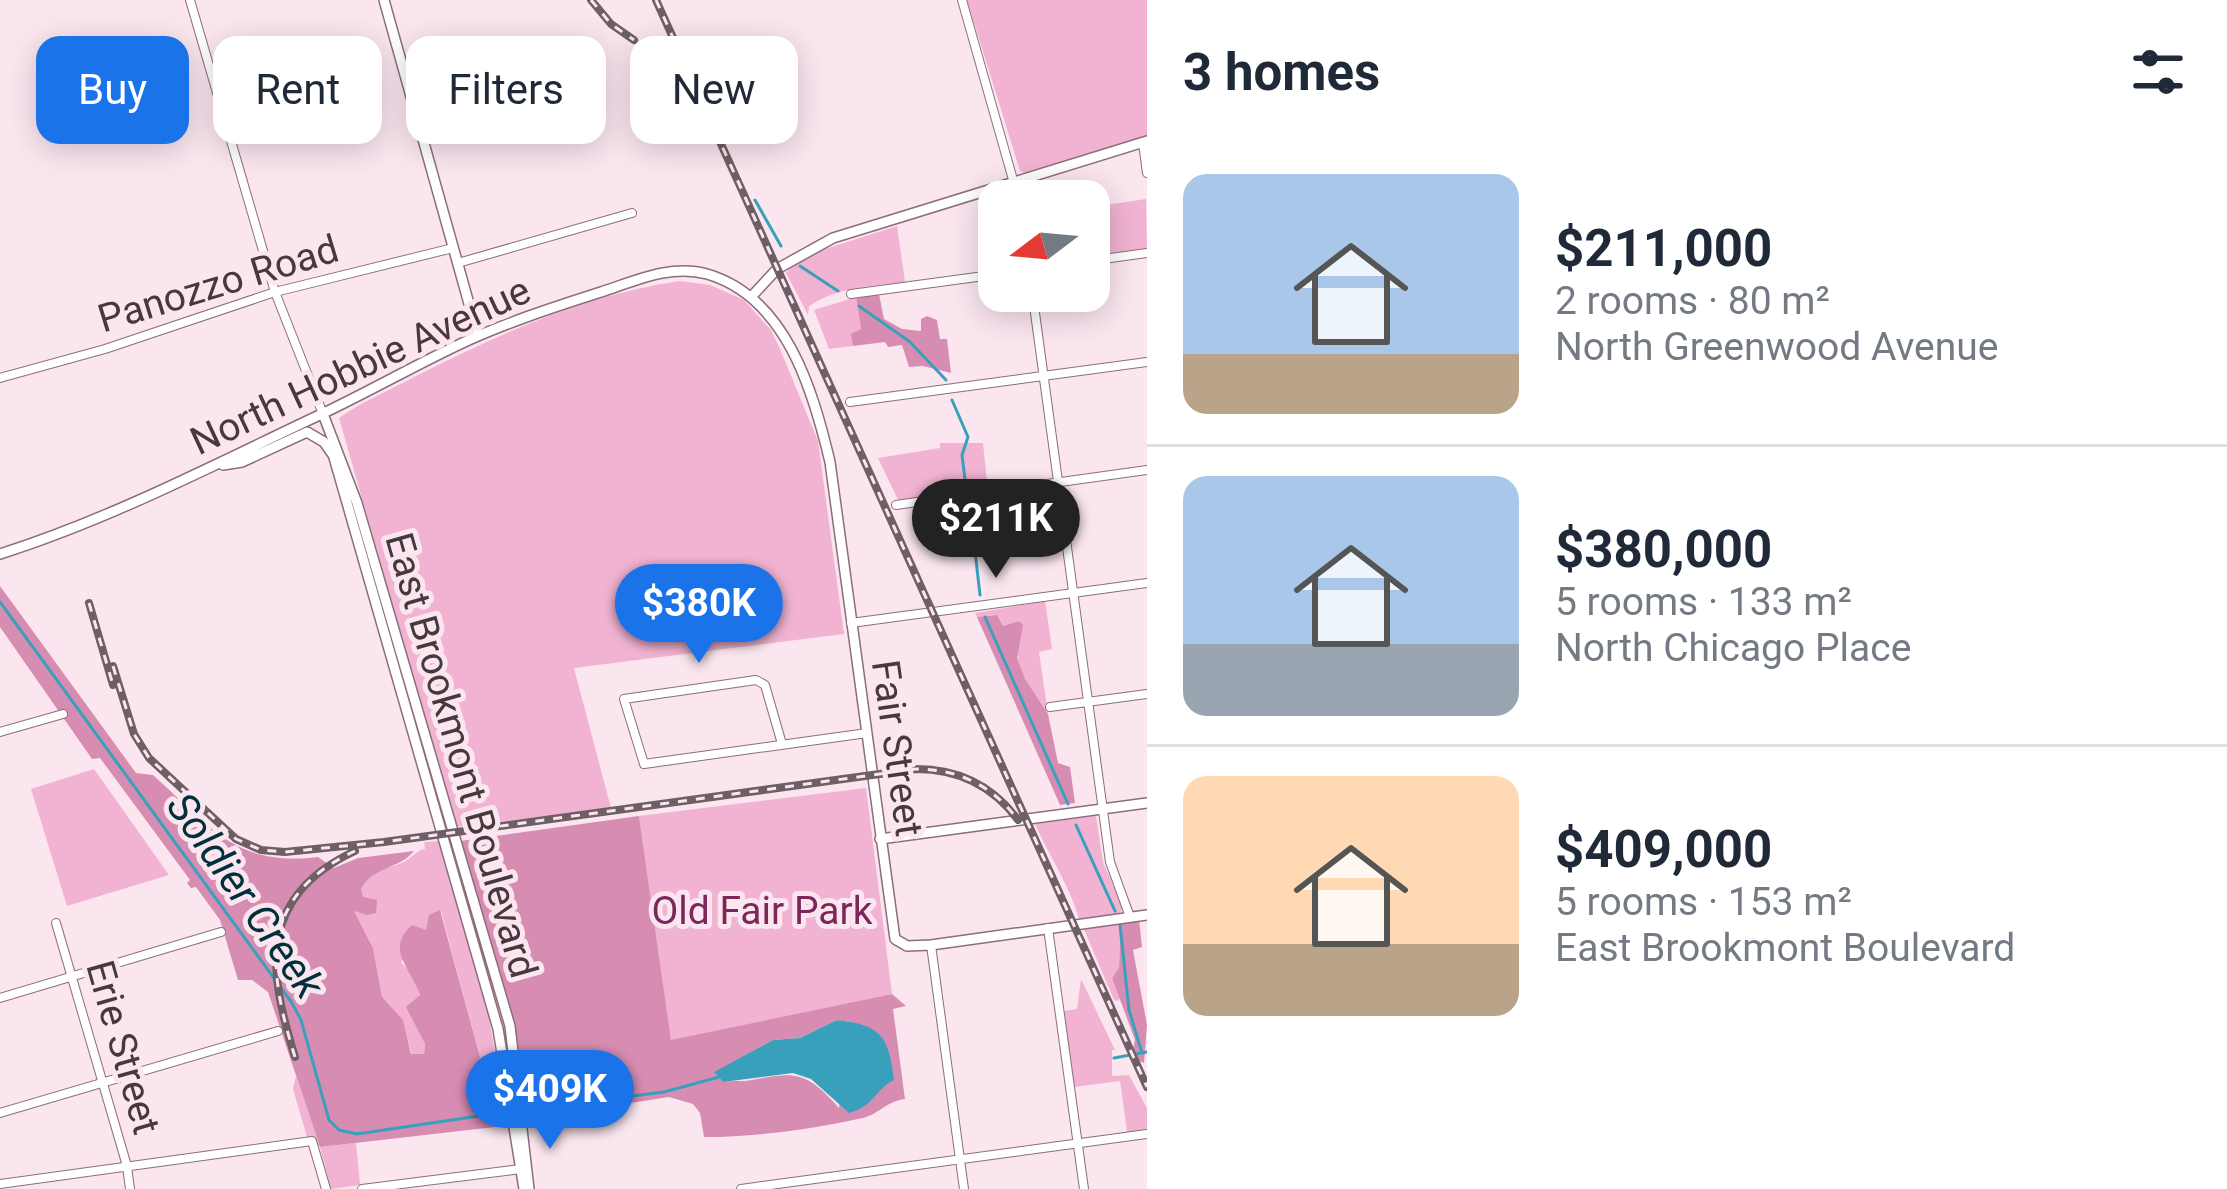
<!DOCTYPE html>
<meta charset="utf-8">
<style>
:root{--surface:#fff;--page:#f6f6f7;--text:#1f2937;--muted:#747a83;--line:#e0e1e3;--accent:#1a73e8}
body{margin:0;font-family:Roboto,sans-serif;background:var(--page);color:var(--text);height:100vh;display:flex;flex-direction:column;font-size:45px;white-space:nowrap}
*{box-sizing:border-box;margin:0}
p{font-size:39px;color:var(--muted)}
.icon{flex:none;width:66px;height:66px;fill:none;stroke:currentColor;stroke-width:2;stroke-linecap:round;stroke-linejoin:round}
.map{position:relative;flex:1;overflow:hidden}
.details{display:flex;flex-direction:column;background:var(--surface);width:1080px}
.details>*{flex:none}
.top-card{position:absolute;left:36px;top:36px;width:930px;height:108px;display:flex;gap:24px}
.needle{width:78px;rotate:254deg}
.buttons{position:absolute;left:978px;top:180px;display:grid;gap:24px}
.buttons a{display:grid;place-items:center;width:132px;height:132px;border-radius:24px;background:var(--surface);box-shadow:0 6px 30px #0003;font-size:60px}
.price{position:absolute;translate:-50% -102px;padding:0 27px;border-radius:42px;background:var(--accent);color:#fff;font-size:39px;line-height:78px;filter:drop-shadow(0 3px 6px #0008)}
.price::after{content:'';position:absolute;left:50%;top:72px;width:36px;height:27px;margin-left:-18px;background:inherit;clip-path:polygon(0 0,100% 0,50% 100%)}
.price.current{background:#222;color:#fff}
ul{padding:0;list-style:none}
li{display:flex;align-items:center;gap:36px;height:300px;padding:0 36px}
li+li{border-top:3px solid var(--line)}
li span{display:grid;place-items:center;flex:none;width:336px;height:240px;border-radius:24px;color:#555}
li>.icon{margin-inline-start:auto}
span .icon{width:144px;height:144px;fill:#fffc;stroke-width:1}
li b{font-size:51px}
h2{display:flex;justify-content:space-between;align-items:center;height:144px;padding:0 36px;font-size:51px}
.pill{padding:0 42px;border-radius:24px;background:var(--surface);box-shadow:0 6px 30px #0003;font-size:42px;line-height:108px}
.pill.current{background:var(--accent);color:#fff}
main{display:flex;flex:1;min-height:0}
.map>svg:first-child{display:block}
.green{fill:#f1b3d1}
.forest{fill:#d78db2;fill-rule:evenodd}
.water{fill:#39a0bc}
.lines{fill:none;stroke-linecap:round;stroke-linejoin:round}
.stream{stroke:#39a0bc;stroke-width:3}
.minor-casing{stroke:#8c6d7b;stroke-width:10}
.major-casing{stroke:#8c6d7b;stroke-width:12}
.minor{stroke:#fff;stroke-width:8}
.major{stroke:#fff;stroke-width:9}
.rail-casing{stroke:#6e5f65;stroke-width:8}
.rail{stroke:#fbe6f0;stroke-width:3;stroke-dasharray:9;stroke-linecap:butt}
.labels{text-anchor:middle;stroke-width:10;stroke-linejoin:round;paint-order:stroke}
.street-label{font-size:39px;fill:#46383e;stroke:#fbe6f0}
.park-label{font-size:39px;fill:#7c2659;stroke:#fbe6f0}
.water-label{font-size:42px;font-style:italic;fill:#00303c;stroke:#fbe6f0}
</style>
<main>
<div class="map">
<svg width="1147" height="1189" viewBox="0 0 1147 1189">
<rect width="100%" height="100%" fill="#fbe6f0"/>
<path class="green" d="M967 0H1147V137L1028 174 1020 171Z
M1146 199 1147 249 1105 254 1099 206Z
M897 226 905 282C874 286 837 287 809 306L808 315 786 273 790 268 825 249Z
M680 281 710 285 744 300 771 330 780 349 818 441 844 634 574 668 611 808 456 827 339 418C361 402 388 391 412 378 495 336 587 294 680 281Z
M856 297 861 329 852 334 853 346 829 349 814 310Z
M940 443H983L988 491 899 502 878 458 940 448Z
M1045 601 1052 649 1039 652 1048 714C1037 697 1022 680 1018 660 1015 645 1024 636 1019 621L1003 626 997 615 977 617 975 613Z
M94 769 169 875 67 906 31 789Z
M866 788 892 994 671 1041 639 816Z
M1096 816 1103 862 1123 909 1119 914 1079 919C1071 889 1049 855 1035 824Z
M439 841 487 1006 503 1100 488 1093 480 1083 483 1068 441 911 401 962 413 976 420 995 407 1007 425 1044 424 1054 412 1055 403 1021 382 998 373 948 353 909 367 915 361 889C376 863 387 872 407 860 413 856 418 850 425 849L424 842Z
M1121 922 1119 969 1112 978 1121 996 1118 1001 1114 1000 1083 927Z
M1081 979 1115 1050H1112V1076L1129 1075 1147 1108V1129L1127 1132 1120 1081 1074 1087 1064 1011 1077 1009Z
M296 1076 320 1147 356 1143 360 1185 331 1189 320 1147 313 1138 307 1137 293 1089Z"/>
<path class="forest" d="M879 294 884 319 902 329 921 331V319L927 316 937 320 940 339H947L951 373 923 366 909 367 902 345 888 347 885 342 853 346 851 334 861 329 856 297Z
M0 586 136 773 153 775C210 826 234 867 318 857L334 868 358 858 414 851C399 870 374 865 361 889L363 897 377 900 376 913 367 915 354 911 373 948 382 997 403 1020 411 1054H424L425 1044 406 1007 420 995C410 967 385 949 412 925L426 930 429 915 440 910 483 1068 481 1083 488 1093 503 1100 506 1120 495 1127 320 1147 268 992 252 980H238L220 920 196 887 191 888 187 883 190 880 100 758 92 759 0 627Z
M997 615 1003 626 1019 621 1023 625 1017 658 1025 679 1048 714 1058 763 1070 767 1075 803 1060 805 977 617Z
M639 816 671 1040 892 994 906 1006 893 1009 905 1099C887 1101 879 1114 863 1118 813 1129 756 1137 704 1137L700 1113 693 1104 669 1097 528 1119 514 1028 460 841ZM837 1020 850 1022 839 1108C807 1072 797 1071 752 1080 743 1082 733 1080 723 1082L715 1073 773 1040 800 1038Z
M1139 919 1142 947 1133 950 1147 1025 1144 1063 1137 1060 1133 1049 1135 1040 1112 978 1119 968 1121 922Z"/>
<path class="water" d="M837 1020C880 1025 889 1035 894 1080 875 1089 875 1106 849 1113L811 1079 793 1073 723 1082 714 1072 773 1040 800 1038Z"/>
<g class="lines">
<path class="stream" d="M755 200 781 246
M800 266 838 291
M859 306 910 342 946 380
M952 400 968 437 962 455 966 487
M970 507 980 595
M0 602 292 1003 301 1020 329 1120 339 1130 357 1134 506 1112
M985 617 1068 804
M1076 825 1115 911
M1120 925 1129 1010 1142 1053
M1114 1058 1147 1052
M521 1110 664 1092 719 1077"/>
<defs>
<path id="minor" d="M190 0 275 292 323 414
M962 0 1019 201
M1143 143 1147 173
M1089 261 1147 253
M458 263 632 213
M1032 291 1110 862 1130 917
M851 294 999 274
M0 378 105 349 275 292 453 248
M850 402 1147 362
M896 505 1147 470
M851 623 1147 583
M1050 707 1147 694
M0 732 63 714
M782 744 765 685 756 680 624 699 644 764 867 733
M56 923 127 1166 130 1189
M1048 928 1084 1189
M931 945 964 1189
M0 998 221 932
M0 1113 278 1031
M0 1184 312 1141 326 1189
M362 1189 521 1169
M741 1189 1147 1134"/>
<path id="major" d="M384 0 478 336
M752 296 777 269 833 238 1147 141
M323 414 357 503 510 1026 529 1189
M333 454 498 1029 524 1189
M223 465 242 462 307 432 324 442 333 455
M0 554C107 520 208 468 309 420 359 397 406 370 456 346 502 324 551 308 601 292 635 281 670 264 707 274 786 297 813 390 830 462L895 939 907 946 931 945 1147 915
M880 839 1147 803"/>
</defs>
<use href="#minor" class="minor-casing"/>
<use href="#major" class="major-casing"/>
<use href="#minor" class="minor"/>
<use href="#major" class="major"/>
<defs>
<path id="rail" d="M591 0 611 24 634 40
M656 0 1147 1087
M89 603 113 685
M113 666 134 734 149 758 236 839 261 850 285 852 384 842 916 769C959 769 993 786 1018 820
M295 1057C268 970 257 897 355 851"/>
</defs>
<use href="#rail" class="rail-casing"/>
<use href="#rail" class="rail"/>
</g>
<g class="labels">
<g class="street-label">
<text transform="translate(218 283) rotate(-17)" y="14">Panozzo Road</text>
<text transform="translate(360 365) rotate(-25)" y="14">North Hobbie Avenue</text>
<text transform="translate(898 748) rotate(82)" y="14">Fair Street</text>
<text transform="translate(462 755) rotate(74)" y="14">East Brookmont Boulevard</text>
<text transform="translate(124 1047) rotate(74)" y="14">Erie Street</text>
</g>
<g class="park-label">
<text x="762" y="924">Old Fair Park</text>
</g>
<g class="water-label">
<text transform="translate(246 895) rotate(55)" y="15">Soldier Creek</text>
</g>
</g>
</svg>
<div class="buttons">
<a><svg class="needle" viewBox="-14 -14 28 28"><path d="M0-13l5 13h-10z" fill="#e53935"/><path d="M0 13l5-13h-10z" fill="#747a83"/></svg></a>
</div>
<b class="price current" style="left:996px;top:581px">$211K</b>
<b class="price" style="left:699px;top:666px">$380K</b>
<b class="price" style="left:550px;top:1152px">$409K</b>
<div class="top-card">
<a class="pill current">Buy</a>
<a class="pill">Rent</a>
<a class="pill">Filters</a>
<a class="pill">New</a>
</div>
</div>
<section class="details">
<h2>3 homes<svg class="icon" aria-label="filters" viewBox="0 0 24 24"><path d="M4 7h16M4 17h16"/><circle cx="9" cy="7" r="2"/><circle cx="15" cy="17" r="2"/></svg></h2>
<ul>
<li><span style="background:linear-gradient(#a9c7e8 75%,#b9a48a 0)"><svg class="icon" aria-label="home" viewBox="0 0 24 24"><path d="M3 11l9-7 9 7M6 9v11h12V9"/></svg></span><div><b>$211,000</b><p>2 rooms · 80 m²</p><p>North Greenwood Avenue</p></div></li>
<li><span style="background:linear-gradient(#a9c7e8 70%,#9aa5b1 0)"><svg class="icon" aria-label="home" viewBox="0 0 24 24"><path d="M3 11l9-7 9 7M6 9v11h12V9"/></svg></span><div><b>$380,000</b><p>5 rooms · 133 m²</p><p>North Chicago Place</p></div></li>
<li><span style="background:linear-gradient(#ffd9b3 70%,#b9a48a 0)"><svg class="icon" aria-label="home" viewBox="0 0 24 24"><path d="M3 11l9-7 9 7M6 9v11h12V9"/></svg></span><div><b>$409,000</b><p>5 rooms · 153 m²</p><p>East Brookmont Boulevard</p></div></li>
</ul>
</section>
</main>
